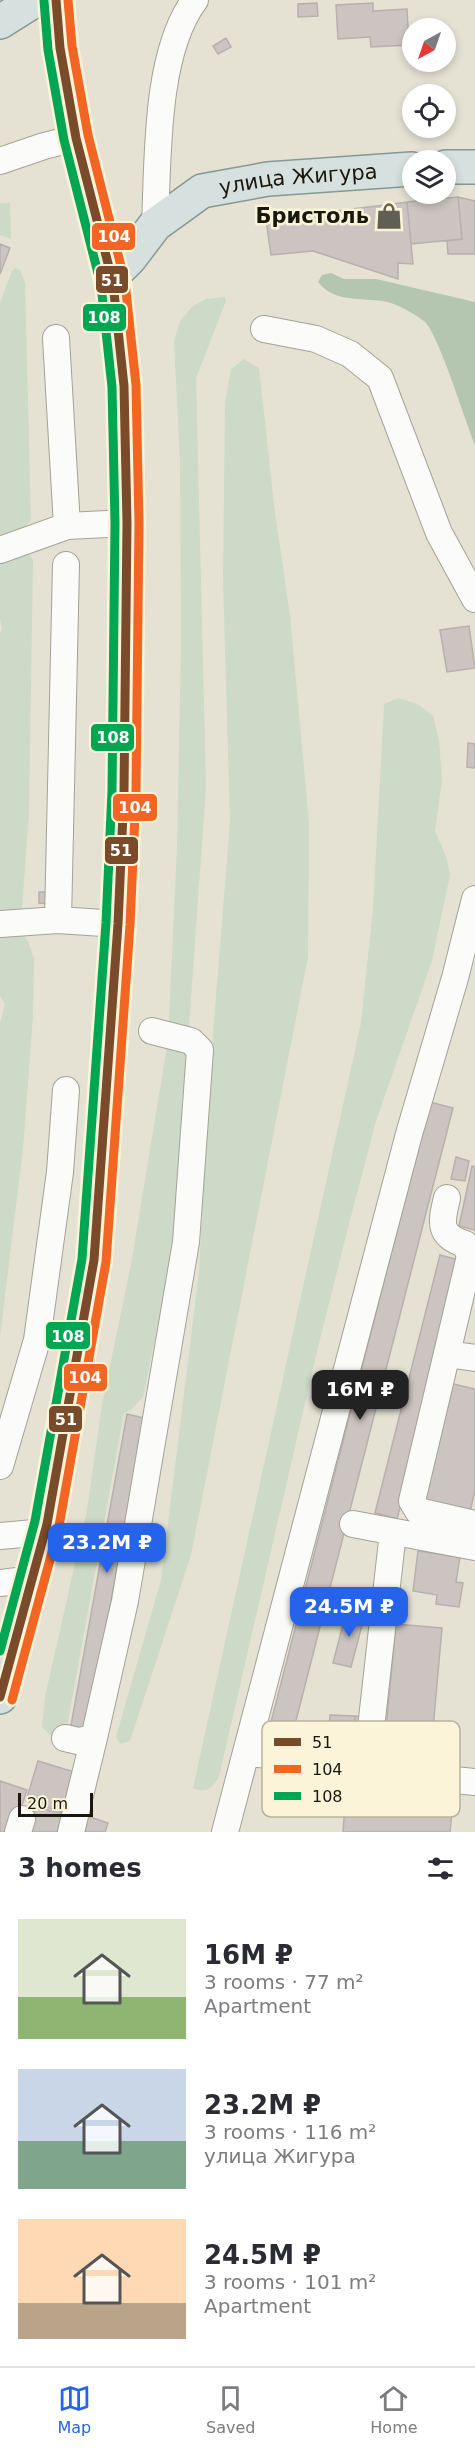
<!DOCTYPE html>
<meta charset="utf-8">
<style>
:root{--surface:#fff;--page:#f7f7f7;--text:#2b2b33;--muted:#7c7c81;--line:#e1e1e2;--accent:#2563eb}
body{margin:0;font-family:"DejaVu Sans",sans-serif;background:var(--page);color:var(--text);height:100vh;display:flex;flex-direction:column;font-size:22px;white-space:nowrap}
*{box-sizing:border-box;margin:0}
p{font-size:20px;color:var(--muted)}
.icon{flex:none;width:33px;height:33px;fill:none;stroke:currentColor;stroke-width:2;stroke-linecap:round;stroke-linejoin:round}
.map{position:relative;height:1832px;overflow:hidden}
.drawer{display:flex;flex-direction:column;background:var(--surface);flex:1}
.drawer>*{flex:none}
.needle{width:39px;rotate:220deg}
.tools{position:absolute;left:402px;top:18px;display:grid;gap:12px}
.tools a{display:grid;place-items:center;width:54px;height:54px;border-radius:50%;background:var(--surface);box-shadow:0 3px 9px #0003;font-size:30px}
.scale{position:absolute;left:18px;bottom:15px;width:75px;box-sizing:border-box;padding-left:6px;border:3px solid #1a170d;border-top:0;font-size:16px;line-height:21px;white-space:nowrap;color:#1a170d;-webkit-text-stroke:4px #fbf4d9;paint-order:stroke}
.price{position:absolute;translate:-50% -51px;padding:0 14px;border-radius:12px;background:var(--accent);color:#fff;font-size:20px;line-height:39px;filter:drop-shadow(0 2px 3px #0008)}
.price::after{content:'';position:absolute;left:50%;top:36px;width:18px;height:14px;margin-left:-9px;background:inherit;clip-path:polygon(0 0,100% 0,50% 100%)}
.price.current{background:#222;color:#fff}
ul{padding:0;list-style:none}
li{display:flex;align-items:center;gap:18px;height:150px;padding:0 18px}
li span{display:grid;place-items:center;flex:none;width:168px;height:120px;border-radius:0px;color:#555}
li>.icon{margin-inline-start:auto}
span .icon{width:72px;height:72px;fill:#fffc;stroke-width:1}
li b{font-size:26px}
h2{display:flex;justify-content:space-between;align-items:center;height:72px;padding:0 18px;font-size:26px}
.dock{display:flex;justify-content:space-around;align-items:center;height:84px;border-top:2px solid var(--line);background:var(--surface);font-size:16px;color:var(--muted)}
.dock a{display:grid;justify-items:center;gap:3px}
.dock .current{color:var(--accent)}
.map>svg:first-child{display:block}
.green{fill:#ccdac7}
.forest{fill:#b4c5b0}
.building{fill:#cbc4c0;stroke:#b7b0ac;stroke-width:1.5}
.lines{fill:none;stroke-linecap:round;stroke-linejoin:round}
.minor-casing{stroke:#a4a296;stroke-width:28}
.major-casing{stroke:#859891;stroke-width:36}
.minor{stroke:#fbfbf9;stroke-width:26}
.major{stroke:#d6e0de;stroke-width:33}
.bus-1-casing{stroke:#fbf4d9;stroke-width:14}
.bus-2-casing{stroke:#fbf4d9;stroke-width:14}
.bus-3-casing{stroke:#fbf4d9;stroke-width:14}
.bus-1{stroke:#7a4b2a;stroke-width:9}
.bus-2{stroke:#f26522;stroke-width:9}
.bus-3{stroke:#00a651;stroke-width:9}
.labels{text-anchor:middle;stroke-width:5;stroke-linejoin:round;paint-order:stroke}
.street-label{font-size:21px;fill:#1a170d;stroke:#fbf4d9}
.poi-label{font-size:21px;font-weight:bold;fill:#1a170d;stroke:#fbf4d9;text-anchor:end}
.key{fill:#fbf4d9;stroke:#b8b29c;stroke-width:1.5}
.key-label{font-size:16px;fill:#1a170d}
.line-badge{stroke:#fbf4d9;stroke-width:2}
.badge-label{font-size:16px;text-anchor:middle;font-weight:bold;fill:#fff}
</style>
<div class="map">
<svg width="475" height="1832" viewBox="0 0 475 1832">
<rect width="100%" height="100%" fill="#e5e2d4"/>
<path class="green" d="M0 203H10L11 239 0 235Z
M15 268 20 270 25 283 31 520 21 531 0 537V303L12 271Z
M225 297 226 301 196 378 206 787 184 1099 177 1232 143 1397 131 1410 124 1413 67 1727 57 1737 51 1736 42 1727 45 1697 87 1510 102 1405 132 1259 168 1040 177 848 181 645 180 463 174 341 180 321 193 306 206 299Z
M244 359 259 368 275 513 290 615 309 823 308 957 191 1555 130 1741 120 1744 116 1737 161 1580 199 1272 208 1096 230 822 223 580 225 403 231 369Z
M26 552 30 555 33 561 29 813 22 909 16 913 0 914V634L2 628 0 620V560Z
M399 698 419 705 433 716 439 740 442 780 435 831 447 859 450 875 432 961 376 1121 349 1224 318 1347 219 1777C212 1788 206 1794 193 1788L361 1023 373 908 384 704Z
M0 930 22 933 28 941 34 959 33 1016 23 1149 0 1337V1023L5 1004 0 996Z"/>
<path class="forest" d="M331 273 344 279H376L475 302V445C466 423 438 332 424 321 416 315 401 306 391 303 367 296 336 305 318 282L322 275Z"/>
<path class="building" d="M317 3 318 16 298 17V4Z
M373 3V11L407 9 409 45 371 47 370 37 338 39 336 5Z
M226 38 231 47 218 54 213 46Z
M458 197 475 201V254H448L447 241 462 239Z
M458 197 462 239 411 244 407 202Z
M407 202 413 264 398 263V279L313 251 271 255 266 220Z
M0 244 10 248 0 274Z
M469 626 475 668 447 672 440 630Z
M468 743 475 744V768L467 767Z
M39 892H49V904L39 903Z
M430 1102 453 1108 291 1740 268 1734Z
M456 1157 469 1161 465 1181 451 1179Z
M472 1166 475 1167V1230L459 1226Z
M440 1255 463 1261 397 1519 375 1513Z
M445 1382 475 1389V1490L470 1512 420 1501Z
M127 1414 144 1418 87 1734 70 1731Z
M418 1551 460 1557 456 1582 463 1583 459 1607 436 1604 437 1595 413 1591Z
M347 1609 365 1614 351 1667 333 1663Z
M396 1624 442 1628 431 1751 400 1748 402 1729 386 1727Z
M330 1715 355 1716 353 1748 328 1746Z
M355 1716 366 1717 365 1734 354 1733Z
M38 1761 81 1774 69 1814 26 1801Z
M0 1781 27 1790 13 1832H0Z
M345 1805 452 1812 450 1832H343Z
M36 1807 64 1814 59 1832H29Z
M87 1816 108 1823 105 1832H82Z"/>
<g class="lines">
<defs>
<path id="minor" d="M0 161 44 146 76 138
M155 225C158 159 155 53 195 0
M264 329 316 339 350 354 380 378 439 533 475 599
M56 338 67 526
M0 550 67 526 127 523
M58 920 66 565
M0 924 58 920 118 924
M447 1198C441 1222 438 1236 465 1244L470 1256 412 1501 418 1511 475 1524
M447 1354 475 1358
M0 1466 37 1340 60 1172 66 1090
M353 1524 475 1547
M0 1536 45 1532
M0 1583 33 1579
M65 1738 78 1741 94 1738 125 1601 186 1242 200 1050 191 1041 152 1031
M246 1753 367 1763 396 1774 475 1782
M367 1763 393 1532
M18 1832 22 1819
M71 1832 94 1738
M225 1832 409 1134 455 978 475 899"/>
<g id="major">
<path d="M0 22 35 0"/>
<path d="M446 167H475"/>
<path id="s1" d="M112 276 130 258 155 225 202 191 268 179 412 169"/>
<path d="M0 1697 47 1524 94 1260 118 924 124 791 127 523 124 386 113 283 76 138 60 48 56 0"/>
</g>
</defs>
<use href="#minor" class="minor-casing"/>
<use href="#major" class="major-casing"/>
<use href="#minor" class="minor"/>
<use href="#major" class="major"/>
<defs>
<path id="bus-1" d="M0 1697 47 1524 94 1260 118 924 124 791 127 523 124 386 113 283 76 138 60 48 56 0"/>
<path id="bus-2" d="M12 1700 59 1526 106 1262 130 925 136 792 139 523 136 385 125 282 88 135 72 46 68 0"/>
<path id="bus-3" d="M0 1651 35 1521 82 1259 106 923 112 791 115 523 112 387 101 285 64 140 48 50 44 1"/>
</defs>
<use href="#bus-1" class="bus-1-casing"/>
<use href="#bus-2" class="bus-2-casing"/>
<use href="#bus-3" class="bus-3-casing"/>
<use href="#bus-1" class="bus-1"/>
<use href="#bus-2" class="bus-2"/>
<use href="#bus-3" class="bus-3"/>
</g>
<defs>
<symbol id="shop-bare" viewBox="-9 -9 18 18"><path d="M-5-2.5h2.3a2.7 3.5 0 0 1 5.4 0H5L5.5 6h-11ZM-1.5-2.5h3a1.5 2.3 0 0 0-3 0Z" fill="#615e53" stroke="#fbf4d9" stroke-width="2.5" paint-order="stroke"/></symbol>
</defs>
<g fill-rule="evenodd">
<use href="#shop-bare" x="370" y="197" width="38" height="38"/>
</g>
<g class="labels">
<g class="street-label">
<text dy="7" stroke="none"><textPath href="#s1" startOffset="222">улица Жигура</textPath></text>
</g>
<g class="poi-label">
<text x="369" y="223">Бристоль</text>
</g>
</g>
<rect x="262" y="1721" width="198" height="96" rx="9" class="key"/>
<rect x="274" y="1738" width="27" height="8" fill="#7a4b2a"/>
<rect x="274" y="1765" width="27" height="8" fill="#f26522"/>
<rect x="274" y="1792" width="27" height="8" fill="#00a651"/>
<g class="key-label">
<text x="312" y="1748">51</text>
<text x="312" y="1775">104</text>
<text x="312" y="1802">108</text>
</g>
<g class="line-badge">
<rect x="91" y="222" width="45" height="29" rx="6" fill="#f26522"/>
<rect x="95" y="265" width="34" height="29" rx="6" fill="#7a4b2a"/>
<rect x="82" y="303" width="45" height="29" rx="6" fill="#00a651"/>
<rect x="90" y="723" width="45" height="29" rx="6" fill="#00a651"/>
<rect x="112" y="793" width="46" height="29" rx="6" fill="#f26522"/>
<rect x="104" y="836" width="35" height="29" rx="6" fill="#7a4b2a"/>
<rect x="45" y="1321" width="46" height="29" rx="6" fill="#00a651"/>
<rect x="63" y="1363" width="45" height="29" rx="6" fill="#f26522"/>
<rect x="48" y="1405" width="35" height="28" rx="6" fill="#7a4b2a"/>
</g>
<g class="badge-label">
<text x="114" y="242">104</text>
<text x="112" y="286">51</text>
<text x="104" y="323">108</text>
<text x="113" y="743">108</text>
<text x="135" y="813">104</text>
<text x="121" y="856">51</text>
<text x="68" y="1342">108</text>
<text x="85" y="1383">104</text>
<text x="66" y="1425">51</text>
</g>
</svg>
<div class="tools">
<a><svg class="needle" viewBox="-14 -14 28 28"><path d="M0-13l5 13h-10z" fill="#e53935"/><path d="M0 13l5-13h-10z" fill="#7c7c81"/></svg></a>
<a><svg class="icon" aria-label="locate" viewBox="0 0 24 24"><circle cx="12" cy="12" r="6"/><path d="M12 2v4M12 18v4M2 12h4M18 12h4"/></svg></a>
<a><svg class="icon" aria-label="layers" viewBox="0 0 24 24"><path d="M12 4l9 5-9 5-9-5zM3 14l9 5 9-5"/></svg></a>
</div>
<div class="scale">20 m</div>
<b class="price current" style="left:360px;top:1421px">16M ₽</b>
<b class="price" style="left:107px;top:1574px">23.2M ₽</b>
<b class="price" style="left:349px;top:1638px">24.5M ₽</b>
</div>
<section class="drawer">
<h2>3 homes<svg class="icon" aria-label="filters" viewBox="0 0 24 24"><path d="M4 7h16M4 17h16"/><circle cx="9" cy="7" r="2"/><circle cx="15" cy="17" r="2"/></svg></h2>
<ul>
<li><span style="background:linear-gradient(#dfe7d0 65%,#8fb573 0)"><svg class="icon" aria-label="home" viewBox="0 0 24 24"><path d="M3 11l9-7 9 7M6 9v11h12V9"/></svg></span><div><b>16M ₽</b><p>3 rooms · 77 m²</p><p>Apartment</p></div></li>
<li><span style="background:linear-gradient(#c9d6e8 60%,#7fa58c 0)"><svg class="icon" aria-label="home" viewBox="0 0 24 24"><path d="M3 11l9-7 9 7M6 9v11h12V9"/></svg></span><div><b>23.2M ₽</b><p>3 rooms · 116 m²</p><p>улица Жигура</p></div></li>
<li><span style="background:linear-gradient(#ffd9b3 70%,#b9a48a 0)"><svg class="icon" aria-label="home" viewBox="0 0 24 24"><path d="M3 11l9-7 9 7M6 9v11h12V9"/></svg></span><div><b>24.5M ₽</b><p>3 rooms · 101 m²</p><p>Apartment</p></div></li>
</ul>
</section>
<nav class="dock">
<a class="current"><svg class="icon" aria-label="map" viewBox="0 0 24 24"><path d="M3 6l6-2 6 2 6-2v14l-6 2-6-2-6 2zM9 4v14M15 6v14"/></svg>Map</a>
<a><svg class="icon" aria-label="saved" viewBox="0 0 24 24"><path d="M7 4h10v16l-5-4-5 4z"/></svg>Saved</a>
<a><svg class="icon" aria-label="home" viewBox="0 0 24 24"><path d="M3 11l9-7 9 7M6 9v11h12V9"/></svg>Home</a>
</nav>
